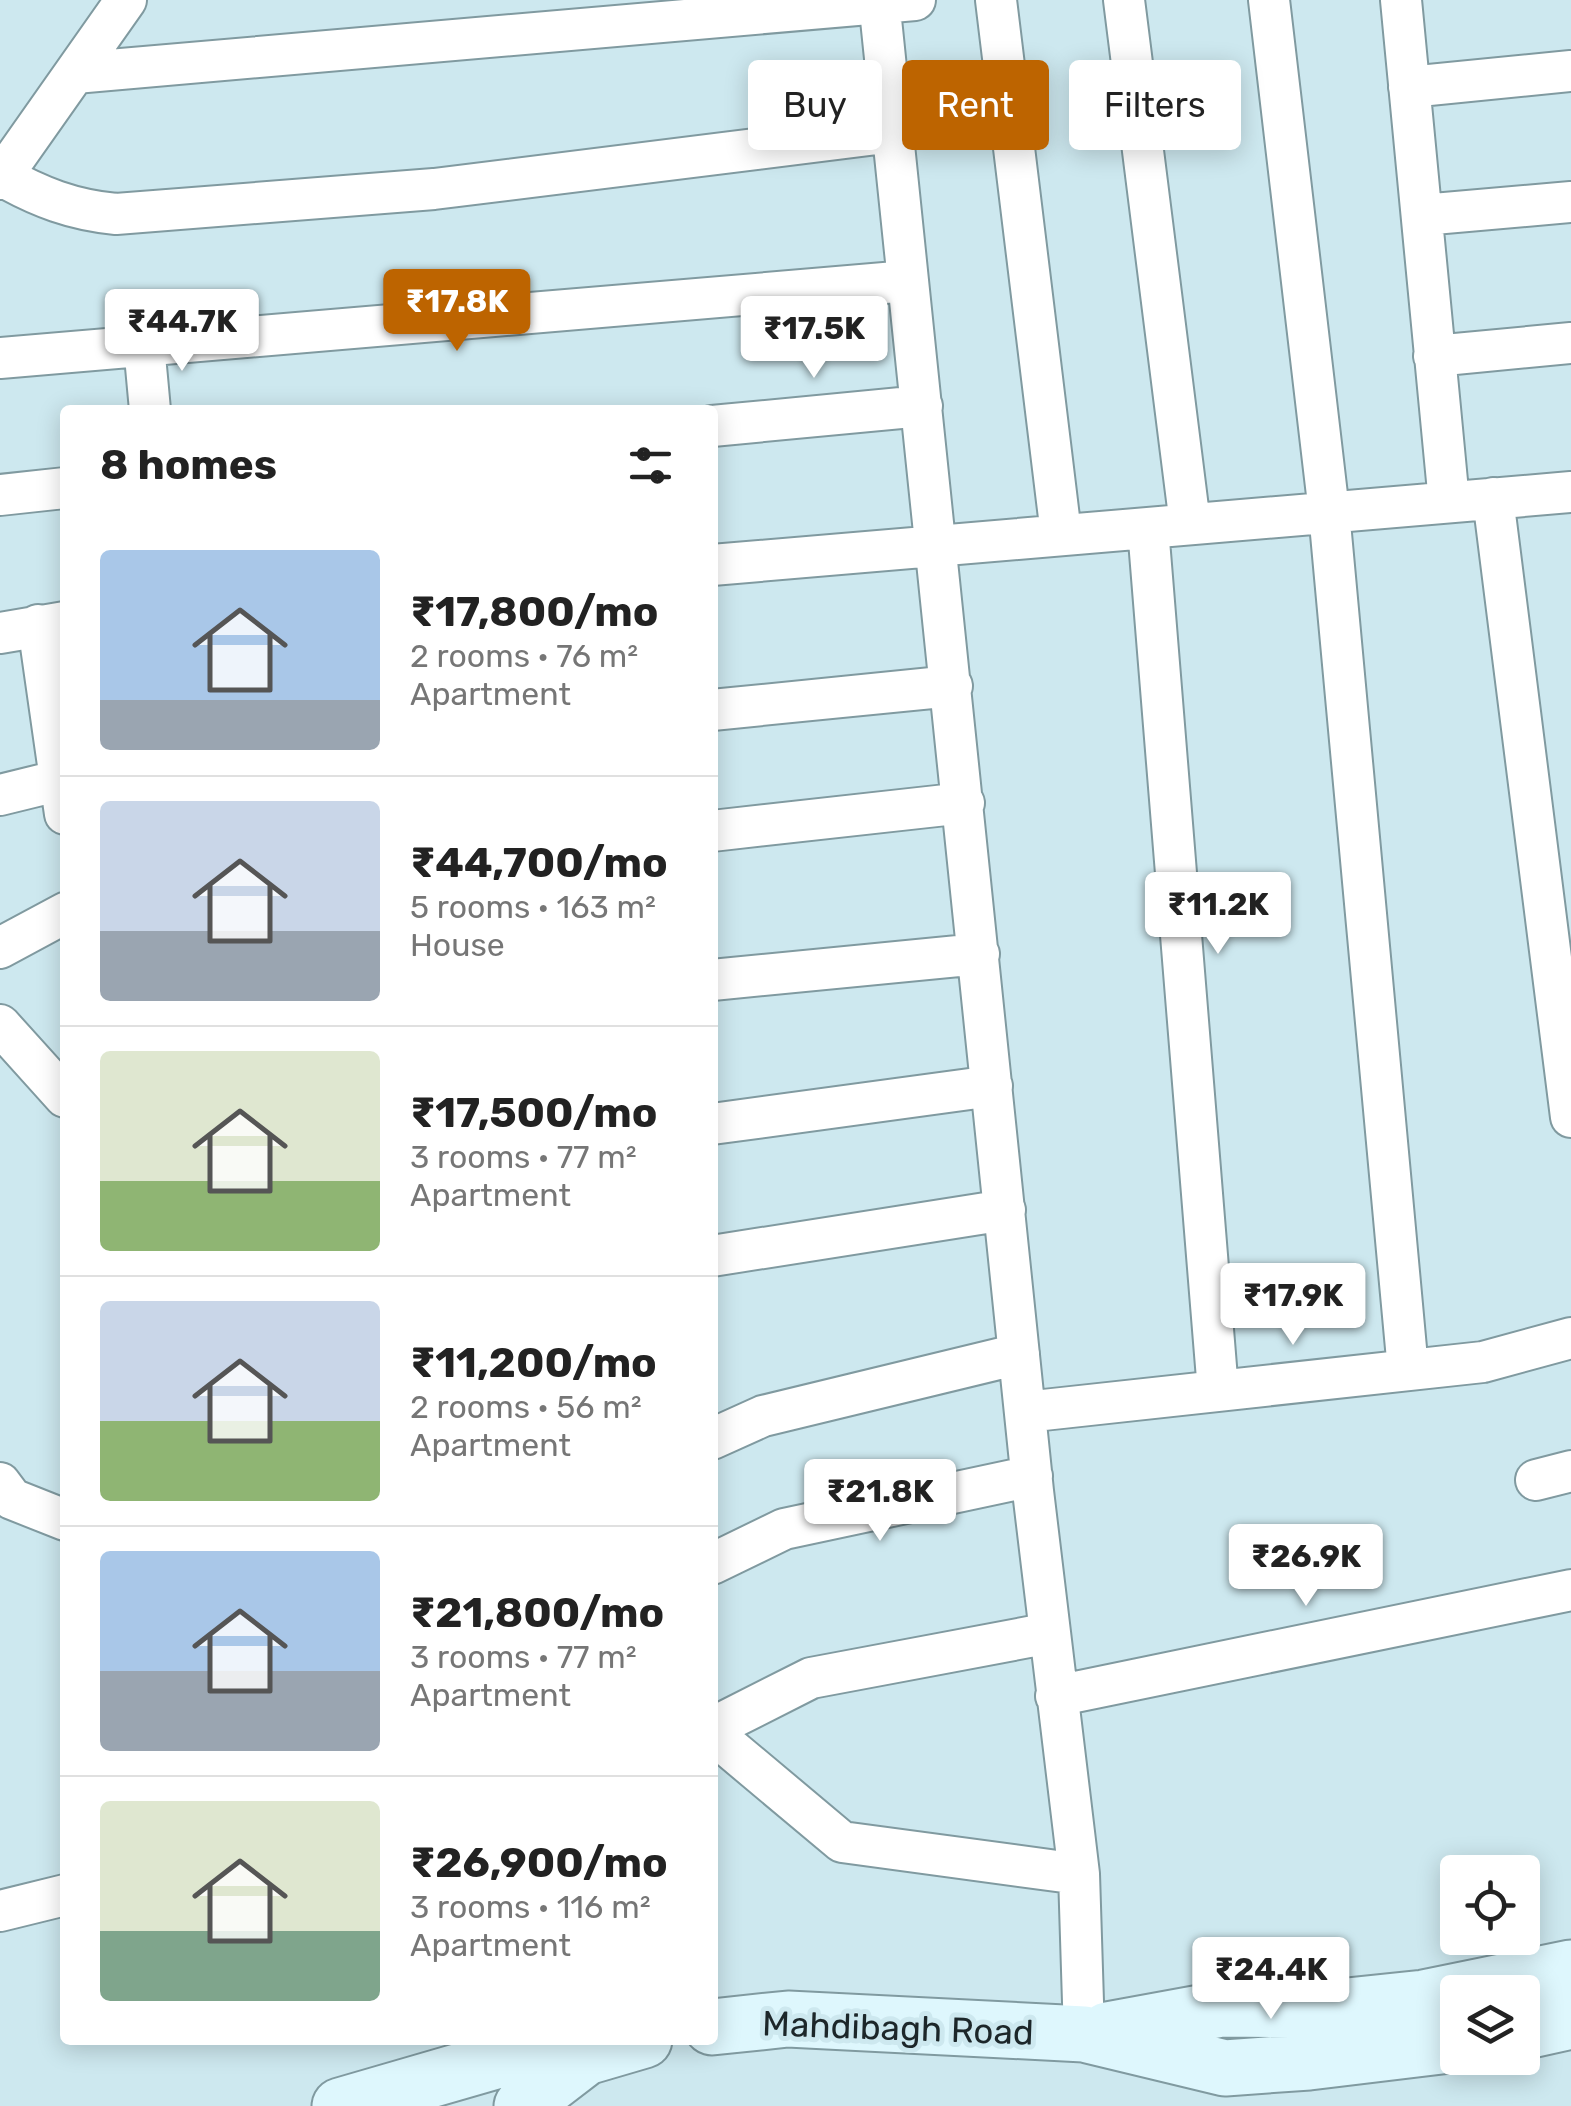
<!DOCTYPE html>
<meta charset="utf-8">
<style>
:root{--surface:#fff;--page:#f2f2f2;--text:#222;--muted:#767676;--line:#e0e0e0;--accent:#bd6400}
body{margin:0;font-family:Rubik,sans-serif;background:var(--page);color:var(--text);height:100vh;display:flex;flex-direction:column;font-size:38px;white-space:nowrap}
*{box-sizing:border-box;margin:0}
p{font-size:32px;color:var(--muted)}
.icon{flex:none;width:55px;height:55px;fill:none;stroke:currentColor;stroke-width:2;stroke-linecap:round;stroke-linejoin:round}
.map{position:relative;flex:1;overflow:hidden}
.drawer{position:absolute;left:60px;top:405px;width:658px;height:1640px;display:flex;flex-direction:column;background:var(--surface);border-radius:10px;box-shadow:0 5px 25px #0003}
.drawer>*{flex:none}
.hud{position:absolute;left:748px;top:60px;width:672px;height:90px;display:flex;gap:20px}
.tools{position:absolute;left:1440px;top:1855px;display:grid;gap:20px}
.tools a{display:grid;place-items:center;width:100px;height:100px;border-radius:10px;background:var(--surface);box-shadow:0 5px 25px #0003;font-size:50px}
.price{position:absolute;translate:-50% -85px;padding:0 22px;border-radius:10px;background:#fff;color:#222;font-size:32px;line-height:65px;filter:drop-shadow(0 2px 5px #0008)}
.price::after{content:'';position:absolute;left:50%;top:60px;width:30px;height:22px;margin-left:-15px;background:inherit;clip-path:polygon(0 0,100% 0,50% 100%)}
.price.selected{background:var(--accent);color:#fff}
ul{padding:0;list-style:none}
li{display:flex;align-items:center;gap:30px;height:250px;padding:0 40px}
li+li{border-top:2px solid var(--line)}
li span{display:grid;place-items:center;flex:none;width:280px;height:200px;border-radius:10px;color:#555}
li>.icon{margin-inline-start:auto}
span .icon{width:120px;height:120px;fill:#fffc;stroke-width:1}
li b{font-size:42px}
h2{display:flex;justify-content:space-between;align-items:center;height:120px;padding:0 40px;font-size:42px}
.pill{padding:0 35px;border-radius:10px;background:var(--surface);box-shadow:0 5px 25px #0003;font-size:35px;line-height:90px}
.pill.selected{background:var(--accent);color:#fff}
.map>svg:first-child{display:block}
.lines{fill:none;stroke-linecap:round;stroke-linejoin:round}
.street-casing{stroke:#809aa0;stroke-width:44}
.secondary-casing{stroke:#809aa0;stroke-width:59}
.street{stroke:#fff;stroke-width:40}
.secondary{stroke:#def7fd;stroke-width:55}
.labels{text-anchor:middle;stroke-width:10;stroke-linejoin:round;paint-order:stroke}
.street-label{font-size:35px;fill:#1c2629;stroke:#cde8ef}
</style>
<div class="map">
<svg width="1571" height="2106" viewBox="0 0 1571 2106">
<rect width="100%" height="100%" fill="#cde8ef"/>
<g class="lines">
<defs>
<path id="street" d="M879 0 1033 1491 1079 1874 1084 2034
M996 0 1061 534
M1124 0 1190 524
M1269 0 1329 512 1408 1370
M1401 0 1449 502
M75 73 915 0
M1409 87 1571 71
M2 176C39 197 73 210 116 214L434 189 893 132
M0 179 126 0
M1422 215 1571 202
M144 345 150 410
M1434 356 1571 343
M0 358 908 281
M712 426 922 406
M0 495 65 488
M1493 498 1571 1117
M1148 528 1218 1391
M712 565 1571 492
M38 625 65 814
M0 633 65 622
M712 710 952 686
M0 795 65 779
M712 831 964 803
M0 948 65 913
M712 980 979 954
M0 1025 65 1097
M712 1124 992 1086
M712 1256 1005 1210
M1025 1412 1483 1362 1571 1338
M712 1439 763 1416 1019 1354
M1536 1480 1571 1471
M0 1483 12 1499 65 1520
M712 1564 784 1529 1032 1476
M1056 1696 1571 1590
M712 1728 811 1678 1050 1633
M712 1733 842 1842 1079 1874
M0 1911 65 1895"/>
<path id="secondary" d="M712 2027 788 2019 1084 2034 1225 2068 1309 2062 1458 2044
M1107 2030 1222 2009 1309 2010 1424 1998 1571 1968
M1522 2032 1571 2021
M340 2106 502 2059 586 2057 644 2040
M522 2106 586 2057"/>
</defs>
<use href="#street" class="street-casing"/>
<use href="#secondary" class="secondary-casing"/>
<use href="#street" class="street"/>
<use href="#secondary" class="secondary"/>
</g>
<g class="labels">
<g class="street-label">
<text transform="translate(898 2028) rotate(2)" y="12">Mahdibagh Road</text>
</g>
</g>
</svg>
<div class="tools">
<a><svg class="icon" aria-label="locate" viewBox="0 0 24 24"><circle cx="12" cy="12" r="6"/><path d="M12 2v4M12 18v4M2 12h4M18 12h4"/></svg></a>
<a><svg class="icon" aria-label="layers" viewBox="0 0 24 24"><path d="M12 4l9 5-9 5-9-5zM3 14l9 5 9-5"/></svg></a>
</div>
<b class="price selected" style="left:457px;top:354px">₹17.8K</b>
<b class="price" style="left:182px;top:374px">₹44.7K</b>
<b class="price" style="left:814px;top:381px">₹17.5K</b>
<b class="price" style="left:1218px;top:957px">₹11.2K</b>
<b class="price" style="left:1293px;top:1348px">₹17.9K</b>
<b class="price" style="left:880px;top:1544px">₹21.8K</b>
<b class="price" style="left:1306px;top:1609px">₹26.9K</b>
<b class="price" style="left:1271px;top:2022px">₹24.4K</b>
<div class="hud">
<a class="pill">Buy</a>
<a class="pill selected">Rent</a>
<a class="pill">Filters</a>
</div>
<section class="drawer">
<h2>8 homes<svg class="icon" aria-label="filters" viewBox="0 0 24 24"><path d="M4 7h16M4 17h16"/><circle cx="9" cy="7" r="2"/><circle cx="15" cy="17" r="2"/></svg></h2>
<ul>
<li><span style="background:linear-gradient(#a9c7e8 75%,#9aa5b1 0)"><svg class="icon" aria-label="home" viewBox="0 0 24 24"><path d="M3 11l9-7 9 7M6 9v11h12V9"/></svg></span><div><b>₹17,800/mo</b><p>2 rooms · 76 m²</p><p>Apartment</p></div></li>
<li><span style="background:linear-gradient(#c9d6e8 65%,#9aa5b1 0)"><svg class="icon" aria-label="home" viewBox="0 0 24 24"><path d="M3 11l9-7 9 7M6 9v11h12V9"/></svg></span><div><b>₹44,700/mo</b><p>5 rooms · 163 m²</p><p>House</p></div></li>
<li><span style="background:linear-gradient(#dfe7d0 65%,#8fb573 0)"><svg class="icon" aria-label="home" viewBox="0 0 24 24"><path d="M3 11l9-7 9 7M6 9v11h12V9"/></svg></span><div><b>₹17,500/mo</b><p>3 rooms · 77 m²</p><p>Apartment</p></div></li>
<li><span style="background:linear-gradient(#c9d6e8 60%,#8fb573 0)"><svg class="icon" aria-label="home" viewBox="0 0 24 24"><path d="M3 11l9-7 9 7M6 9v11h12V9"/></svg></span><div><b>₹11,200/mo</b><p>2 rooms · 56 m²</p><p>Apartment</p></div></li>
<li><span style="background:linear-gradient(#a9c7e8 60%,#9aa5b1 0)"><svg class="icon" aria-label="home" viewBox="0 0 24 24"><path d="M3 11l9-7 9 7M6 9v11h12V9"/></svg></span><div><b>₹21,800/mo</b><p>3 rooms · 77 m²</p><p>Apartment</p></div></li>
<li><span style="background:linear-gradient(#dfe7d0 65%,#7fa58c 0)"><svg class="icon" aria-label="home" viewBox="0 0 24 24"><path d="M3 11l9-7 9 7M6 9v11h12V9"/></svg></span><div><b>₹26,900/mo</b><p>3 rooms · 116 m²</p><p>Apartment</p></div></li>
</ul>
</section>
</div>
